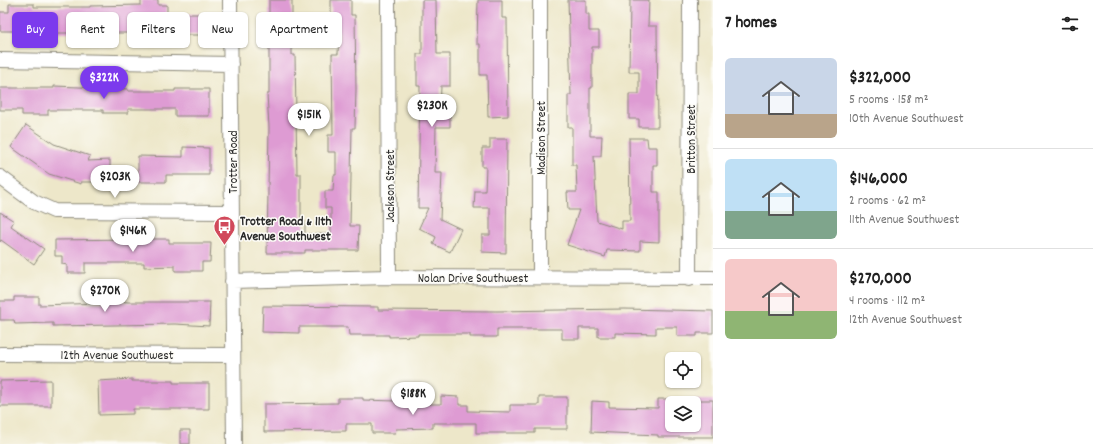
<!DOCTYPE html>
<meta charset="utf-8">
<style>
:root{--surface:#fff;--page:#f6f6f6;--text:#222;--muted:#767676;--line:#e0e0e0;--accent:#7c3aed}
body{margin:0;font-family:Dekko,sans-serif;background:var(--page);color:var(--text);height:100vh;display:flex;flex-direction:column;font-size:15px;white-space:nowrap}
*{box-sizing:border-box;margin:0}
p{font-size:13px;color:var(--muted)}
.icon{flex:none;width:22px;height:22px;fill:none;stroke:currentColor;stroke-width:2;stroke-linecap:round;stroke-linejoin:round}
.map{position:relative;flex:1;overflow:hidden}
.panel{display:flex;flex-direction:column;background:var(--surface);width:380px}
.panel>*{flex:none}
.banner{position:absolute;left:12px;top:12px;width:380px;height:36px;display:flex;gap:8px}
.buttons{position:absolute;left:665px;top:352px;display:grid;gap:8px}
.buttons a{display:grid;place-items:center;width:36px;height:36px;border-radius:6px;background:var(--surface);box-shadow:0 1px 3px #0004;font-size:20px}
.price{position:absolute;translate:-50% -34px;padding:0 9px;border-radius:14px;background:#fff;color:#222;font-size:13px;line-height:26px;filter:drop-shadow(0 1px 2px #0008)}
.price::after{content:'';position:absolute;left:50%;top:24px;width:12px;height:9px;margin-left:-6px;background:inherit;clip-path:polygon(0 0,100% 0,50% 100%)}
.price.selected{background:var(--accent);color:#fff}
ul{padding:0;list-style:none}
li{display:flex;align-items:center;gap:12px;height:100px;padding:0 12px}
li+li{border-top:1px solid var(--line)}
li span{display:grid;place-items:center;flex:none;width:112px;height:80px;border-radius:6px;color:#555}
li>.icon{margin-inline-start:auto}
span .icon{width:48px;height:48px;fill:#fffc;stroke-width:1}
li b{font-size:17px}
h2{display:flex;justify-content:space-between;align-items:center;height:48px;padding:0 12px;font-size:17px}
.chip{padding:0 14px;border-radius:6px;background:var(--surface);box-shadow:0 1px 3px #0004;font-size:14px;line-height:36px}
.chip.selected{background:var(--accent);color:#fff}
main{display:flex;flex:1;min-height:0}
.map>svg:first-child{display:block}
.building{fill:#de9bd3}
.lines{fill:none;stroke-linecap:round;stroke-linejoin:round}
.minor-casing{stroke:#8c897a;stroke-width:16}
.minor{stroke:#fff;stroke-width:14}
.labels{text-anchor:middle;stroke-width:3;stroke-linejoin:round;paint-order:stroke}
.street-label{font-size:13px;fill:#2b2b2b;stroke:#fdfcf7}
.poi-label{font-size:13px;font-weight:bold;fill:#2b2b2b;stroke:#fdfcf7;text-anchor:start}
</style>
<main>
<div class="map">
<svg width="713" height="444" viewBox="0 0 713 444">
<rect width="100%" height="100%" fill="#fdfcf7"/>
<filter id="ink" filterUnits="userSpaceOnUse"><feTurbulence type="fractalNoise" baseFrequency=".025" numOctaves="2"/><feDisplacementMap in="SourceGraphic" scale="8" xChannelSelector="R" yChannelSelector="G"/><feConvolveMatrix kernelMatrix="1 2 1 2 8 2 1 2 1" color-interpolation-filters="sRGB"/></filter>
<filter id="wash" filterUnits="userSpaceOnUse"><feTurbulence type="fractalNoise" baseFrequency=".012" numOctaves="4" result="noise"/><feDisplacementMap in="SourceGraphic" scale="16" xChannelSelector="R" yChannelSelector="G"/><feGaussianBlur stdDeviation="0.9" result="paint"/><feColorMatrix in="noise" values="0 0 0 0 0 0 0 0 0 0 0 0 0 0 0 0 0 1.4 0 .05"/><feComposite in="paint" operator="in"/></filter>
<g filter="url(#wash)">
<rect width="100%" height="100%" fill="#ede7c9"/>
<g id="blocks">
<path class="building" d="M141 0H158V5H167V14H204V35H176V33H48V31H0V12H9V4H34V7H90V6L141 5Z
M269 0H292V55H295L297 174H301V221H305V234H331V208H325V191H333L334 175H336V152H328V135H333L332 54H338L339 32H331V0H351V15H355L356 89 355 128H352L350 226H359L358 250H305V253H267L269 127 267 94H269Z
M422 0H436L437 54H450V86H441L440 110H450V127H436L435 173H442L440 219 461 229 450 252 433 244 436 237 419 228 428 208H418L420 86H417V54H422Z
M478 0H502V18H507L508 116 488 117 487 75H480V44H477Z
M568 0H586V14H589V31H599V47H592V88H590V136H602L601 156H594L597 221 622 229V221H630L629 138H647L648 147H657V165H653V192H659V242L640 241V251L607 250 605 257 567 245 579 210H568L567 192H577L576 165H572V127H568V95H571Z
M630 0H649L648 26H657L658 127H639V119H629V94H639V72H629Z
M54 86 128 89V91H175V89H209V116H175V109H128V113H103V110H48V115H22V110H0V88H54Z
M26 125 54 144 90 156 88 161 110 160V182H81V184L49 174 11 147Z
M490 139H507L506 253 482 252V235H490V208H474L475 191H485L486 167H482V148H490Z
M183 147 209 148V175H166V182H138V156L183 157Z
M0 212 14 221 11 226 44 249 34 264 1 240 0 242Z
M135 239H169V243H211L210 262H202V271H175V266L144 267V263H85V273H67V265L62 264V256H55V240Z
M14 297H39V305L103 303V300L128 302H210L209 326 175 324 53 326V323L15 324 14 320H0V301H14Z
M263 306 378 307V310L497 311 624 309 713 311V333H697V336H677V327H656V334L615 333V337H598V328H579V339H562V329H497V337H470V334H418V336L389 337V335H349L348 327H299V333L262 332Z
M132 379V381H173V383H209V409H133V414L99 415 98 381Z
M51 380V406H0V381Z
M441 396 459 397V405H468V411L510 412V405H539V397H567V429H535V433H476V423H433V428L396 429 395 433H372V424H346V431L264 432V404L338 403V398H363V400L396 401V404H441Z
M658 399H672V425H694V400H713V437H658V435L591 432 592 401 609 402V407L658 408Z
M180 430H190V444H180Z"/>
</g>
</g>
<g filter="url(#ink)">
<use href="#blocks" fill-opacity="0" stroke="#8c897a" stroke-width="1"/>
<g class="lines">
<defs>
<path id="minor" d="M230 0 234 444
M388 0 389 277
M540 0V276
M0 60 231 64
M0 177 34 202 54 211 232 212
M689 279 690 0
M232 281 389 277 713 278
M0 354 233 355"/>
</defs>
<use href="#minor" class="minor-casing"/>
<use href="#minor" class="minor"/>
</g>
</g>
<defs>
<symbol id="bus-pin" viewBox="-11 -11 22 30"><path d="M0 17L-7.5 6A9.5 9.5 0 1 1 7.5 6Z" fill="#d1495b" stroke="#fdfcf7"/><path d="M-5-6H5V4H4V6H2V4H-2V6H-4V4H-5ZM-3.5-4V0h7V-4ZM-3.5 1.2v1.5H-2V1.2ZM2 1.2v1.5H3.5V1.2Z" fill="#fff"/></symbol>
</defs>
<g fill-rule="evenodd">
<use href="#bus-pin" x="212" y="214" width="25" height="34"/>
</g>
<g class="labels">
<g class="street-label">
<text transform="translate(540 138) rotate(-90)" y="5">Madison Street</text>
<text transform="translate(690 139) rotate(-90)" y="5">Britton Street</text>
<text transform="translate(232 162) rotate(-90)" y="5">Trotter Road</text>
<text transform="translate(389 186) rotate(-90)" y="5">Jackson Street</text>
<text x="473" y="282">Nolan Drive Southwest</text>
<text x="117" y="359">12th Avenue Southwest</text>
</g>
<g class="poi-label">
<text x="240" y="225">Trotter Road &amp; 11th<tspan x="240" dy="15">Avenue Southwest</tspan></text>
</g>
</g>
</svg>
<div class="buttons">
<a><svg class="icon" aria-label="locate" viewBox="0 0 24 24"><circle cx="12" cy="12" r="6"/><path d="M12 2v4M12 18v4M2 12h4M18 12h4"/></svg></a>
<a><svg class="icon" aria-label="layers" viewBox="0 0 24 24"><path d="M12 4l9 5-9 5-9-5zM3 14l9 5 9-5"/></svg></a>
</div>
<b class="price selected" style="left:104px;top:100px">$322K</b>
<b class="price" style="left:432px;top:128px">$230K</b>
<b class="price" style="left:309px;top:137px">$151K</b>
<b class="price" style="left:115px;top:199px">$203K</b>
<b class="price" style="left:133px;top:253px">$146K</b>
<b class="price" style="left:105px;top:313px">$270K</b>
<b class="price" style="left:413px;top:416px">$188K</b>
<div class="banner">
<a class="chip selected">Buy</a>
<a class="chip">Rent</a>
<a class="chip">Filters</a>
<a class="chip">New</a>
<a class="chip">Apartment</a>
</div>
</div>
<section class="panel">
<h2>7 homes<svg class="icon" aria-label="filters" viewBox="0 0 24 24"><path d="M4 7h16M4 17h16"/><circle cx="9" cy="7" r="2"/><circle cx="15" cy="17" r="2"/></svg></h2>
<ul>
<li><span style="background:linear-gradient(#c9d6e8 70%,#b9a48a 0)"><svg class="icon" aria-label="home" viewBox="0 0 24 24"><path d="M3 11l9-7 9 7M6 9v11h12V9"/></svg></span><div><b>$322,000</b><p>5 rooms · 158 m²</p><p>10th Avenue Southwest</p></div></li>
<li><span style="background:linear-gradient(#bfe0f5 65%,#7fa58c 0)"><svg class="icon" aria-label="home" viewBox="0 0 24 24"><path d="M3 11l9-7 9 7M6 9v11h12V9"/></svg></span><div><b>$146,000</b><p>2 rooms · 62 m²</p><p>11th Avenue Southwest</p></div></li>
<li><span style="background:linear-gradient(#f6c9c9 65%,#8fb573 0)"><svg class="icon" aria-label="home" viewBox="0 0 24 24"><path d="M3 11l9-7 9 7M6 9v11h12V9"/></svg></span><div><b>$270,000</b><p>4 rooms · 112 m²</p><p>12th Avenue Southwest</p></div></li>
</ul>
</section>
</main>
